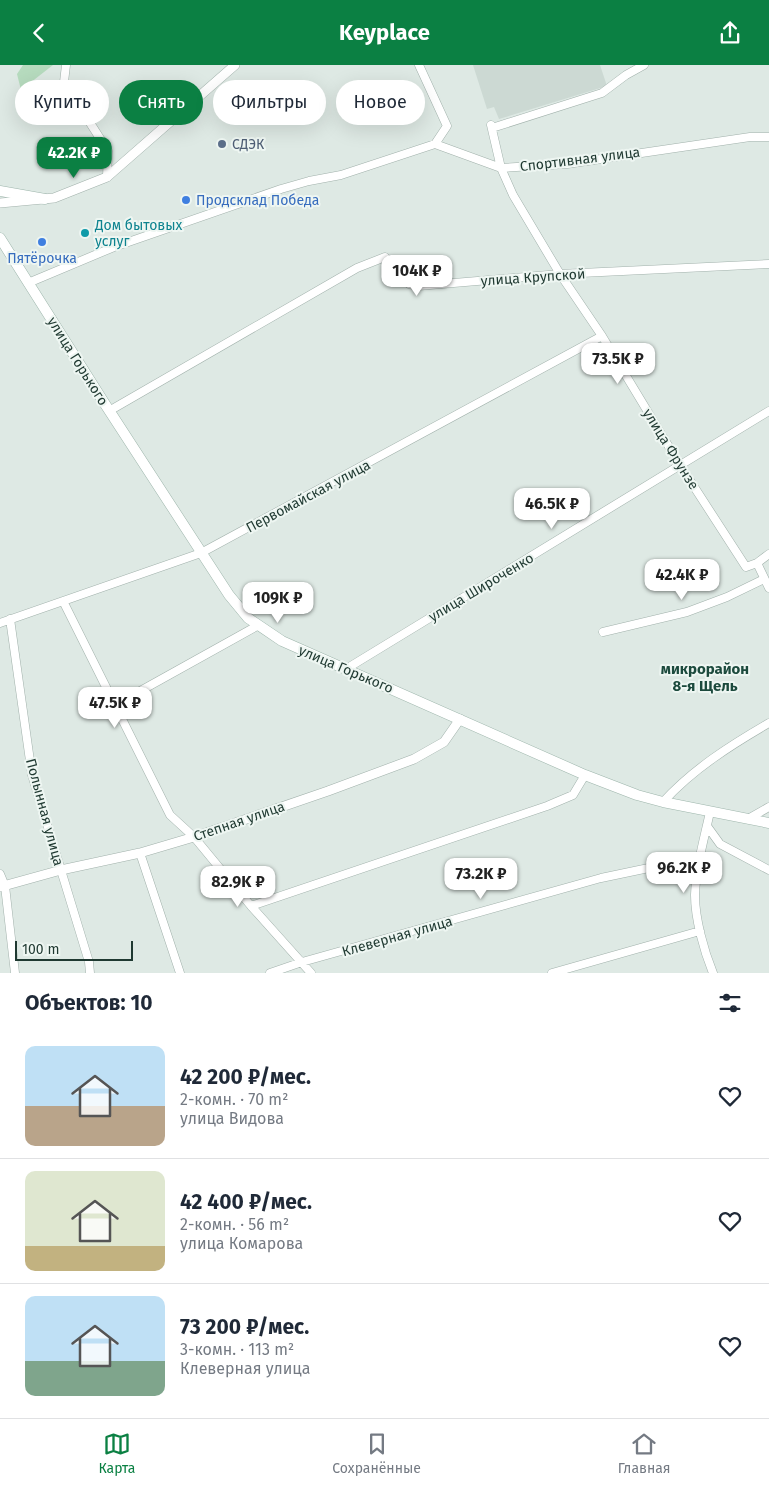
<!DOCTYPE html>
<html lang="ru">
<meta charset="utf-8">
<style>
:root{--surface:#fff;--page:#f6f6f7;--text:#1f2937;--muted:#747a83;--line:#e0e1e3;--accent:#0b8043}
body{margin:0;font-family:"Fira Sans",sans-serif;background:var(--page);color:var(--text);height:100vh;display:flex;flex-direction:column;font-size:19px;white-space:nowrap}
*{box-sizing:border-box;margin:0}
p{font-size:16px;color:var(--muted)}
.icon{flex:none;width:28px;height:28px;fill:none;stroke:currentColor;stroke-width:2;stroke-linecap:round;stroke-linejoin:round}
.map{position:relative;height:908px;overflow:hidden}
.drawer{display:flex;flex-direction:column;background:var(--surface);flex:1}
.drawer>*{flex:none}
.banner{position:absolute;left:15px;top:15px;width:500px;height:45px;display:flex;gap:10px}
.scale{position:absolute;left:15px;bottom:12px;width:118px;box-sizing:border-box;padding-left:5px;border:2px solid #1f3931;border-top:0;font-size:14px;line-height:18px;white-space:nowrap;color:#1f3931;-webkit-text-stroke:4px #eef6f2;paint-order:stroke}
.price{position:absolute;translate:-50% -42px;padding:0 11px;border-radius:10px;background:#fff;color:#222;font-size:16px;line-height:32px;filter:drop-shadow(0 1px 2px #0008)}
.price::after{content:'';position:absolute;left:50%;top:30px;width:15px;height:11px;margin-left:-8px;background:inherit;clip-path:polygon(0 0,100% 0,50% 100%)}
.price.on{background:var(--accent);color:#fff}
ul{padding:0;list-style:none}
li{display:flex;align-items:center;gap:15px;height:125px;padding:0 25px}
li+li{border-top:1px solid var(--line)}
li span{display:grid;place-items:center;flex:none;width:140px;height:100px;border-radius:10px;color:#555}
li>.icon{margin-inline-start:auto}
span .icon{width:60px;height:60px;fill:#fffc;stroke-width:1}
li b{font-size:21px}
h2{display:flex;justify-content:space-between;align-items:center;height:60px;padding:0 25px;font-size:21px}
.chip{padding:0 18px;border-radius:22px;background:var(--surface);box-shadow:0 5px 20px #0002;font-size:18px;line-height:45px}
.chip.on{background:var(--accent);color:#fff}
header{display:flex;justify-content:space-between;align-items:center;height:65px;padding:0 25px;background:var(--accent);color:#fff;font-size:22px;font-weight:700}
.tabs{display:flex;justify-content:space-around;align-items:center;height:70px;border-top:1px solid var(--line);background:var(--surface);font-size:14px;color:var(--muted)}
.tabs a{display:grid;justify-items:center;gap:2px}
.tabs .on{color:var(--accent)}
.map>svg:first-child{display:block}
.built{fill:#ccd9d3}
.green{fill:#b6dbbe}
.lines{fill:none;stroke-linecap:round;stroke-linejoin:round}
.minor-casing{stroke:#a1b1ab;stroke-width:9}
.tertiary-casing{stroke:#a1b1ab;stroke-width:10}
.secondary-casing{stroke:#9db5ab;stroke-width:11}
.minor{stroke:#fff;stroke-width:8}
.tertiary{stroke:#fff;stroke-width:9}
.secondary{stroke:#fff;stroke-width:10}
.service-dot{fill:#5c6f8a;stroke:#eef6f2;stroke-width:2}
.shop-dot{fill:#3f7fe0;stroke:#eef6f2;stroke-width:2}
.culture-dot{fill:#0f9aa8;stroke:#eef6f2;stroke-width:2}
.labels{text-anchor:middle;stroke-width:4;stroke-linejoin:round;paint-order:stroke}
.service-label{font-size:14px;fill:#4e5e75;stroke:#eef6f2;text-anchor:start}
.street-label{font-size:14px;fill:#1f3931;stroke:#eef6f2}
.shop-label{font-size:14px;fill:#366cbe;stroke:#eef6f2;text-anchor:start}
.culture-label{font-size:14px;fill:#0d838f;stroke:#eef6f2;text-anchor:start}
.neighbourhood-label{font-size:15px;font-weight:bold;fill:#1c4a3d;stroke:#eef6f2}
</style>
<header><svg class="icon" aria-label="back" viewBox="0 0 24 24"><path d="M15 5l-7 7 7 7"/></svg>Keyplace<svg class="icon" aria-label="share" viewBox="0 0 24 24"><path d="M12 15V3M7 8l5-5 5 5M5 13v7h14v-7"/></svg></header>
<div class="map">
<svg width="769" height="908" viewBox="0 0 769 908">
<rect width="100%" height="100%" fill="#dee9e4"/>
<path class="built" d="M473 0H600L607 21 499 54 494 42 487 44Z"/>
<path class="green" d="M23 0H53L21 25 17 9Z"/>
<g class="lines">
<defs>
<path id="minor" d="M66 0 64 17 108 86 107 112
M419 0 447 61 435 79
M491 60 501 103 513 130 560 209 602 271 680 400 746 502 757 498 769 489
M492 63 602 28 626 10 644 0
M28 218 114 182 281 124 309 116 341 110 435 79 501 103 567 99 750 72H769
M109 346 357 203 385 192 409 219 418 221 560 209 769 199
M757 498 769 523
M63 536 170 750 194 772 251 841 311 908
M10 554 32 710 89 897 90 908
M0 558 201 488 602 271
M603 567 687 547 727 532 764 514
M346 604 769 346
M115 640 257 561
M663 737C693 704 731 680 769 658
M710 747C704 774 696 802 695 830 695 854 704 886 713 908
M748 754 769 742
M707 761 720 779 769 805
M140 788 180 908
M0 809 5 821 15 908
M251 841 547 741 573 730 585 710
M270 908 302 897 601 813 682 796 699 795
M552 908 700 866"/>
<path id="tertiary" d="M0 138 54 133 107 112 235 0
M0 822 61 805 140 788 194 772 328 726 414 694 444 677 460 654"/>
<path id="secondary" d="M0 126 45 134
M0 173 103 336 229 530 248 553 282 576 585 710 637 730 663 737 769 758"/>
</defs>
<use href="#minor" class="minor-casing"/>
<use href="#tertiary" class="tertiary-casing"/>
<use href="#secondary" class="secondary-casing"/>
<use href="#minor" class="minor"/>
<use href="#tertiary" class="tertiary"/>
<use href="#secondary" class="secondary"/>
</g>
<circle class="service-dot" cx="222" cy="79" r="5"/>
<g class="shop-dot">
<circle cx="186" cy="135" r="5"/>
<circle cx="42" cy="177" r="5"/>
</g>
<circle class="culture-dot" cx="85" cy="168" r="5"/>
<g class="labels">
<g class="service-label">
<text x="232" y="84">СДЭК</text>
</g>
<g class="street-label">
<text transform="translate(580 94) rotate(-7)" y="5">Спортивная улица</text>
<text transform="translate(533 212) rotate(-4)" y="5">улица Крупской</text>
<text transform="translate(78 296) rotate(58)" y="5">улица Горького</text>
<text transform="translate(671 384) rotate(58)" y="5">улица Фрунзе</text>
<text transform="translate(308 431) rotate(-28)" y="5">Первомайская улица</text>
<text transform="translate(481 522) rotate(-31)" y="5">улица Широченко</text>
<text transform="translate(346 604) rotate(23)" y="5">улица Горького</text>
<text transform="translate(45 747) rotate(75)" y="5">Полынная улица</text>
<text transform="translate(239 756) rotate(-19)" y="5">Степная улица</text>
<text transform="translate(397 871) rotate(-16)" y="5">Клеверная улица</text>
</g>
<g class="shop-label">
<text x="196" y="140">Продсклад Победа</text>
<text x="42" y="198" text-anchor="middle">Пятёрочка</text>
</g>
<g class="culture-label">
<text x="95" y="165">Дом бытовых<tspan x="95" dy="16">услуг</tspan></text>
</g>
<g class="neighbourhood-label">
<text x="705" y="609">микрорайон<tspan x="705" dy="17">8-я Щель</tspan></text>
</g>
</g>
</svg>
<div class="scale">100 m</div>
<b class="price on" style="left:74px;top:114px">42.2K ₽</b>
<b class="price" style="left:417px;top:232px">104K ₽</b>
<b class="price" style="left:618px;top:320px">73.5K ₽</b>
<b class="price" style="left:552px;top:465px">46.5K ₽</b>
<b class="price" style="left:682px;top:536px">42.4K ₽</b>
<b class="price" style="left:278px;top:559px">109K ₽</b>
<b class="price" style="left:115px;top:664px">47.5K ₽</b>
<b class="price" style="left:684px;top:829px">96.2K ₽</b>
<b class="price" style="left:481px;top:835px">73.2K ₽</b>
<b class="price" style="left:238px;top:843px">82.9K ₽</b>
<div class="banner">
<a class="chip">Купить</a>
<a class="chip on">Снять</a>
<a class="chip">Фильтры</a>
<a class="chip">Новое</a>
</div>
</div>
<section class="drawer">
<h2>Объектов: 10<svg class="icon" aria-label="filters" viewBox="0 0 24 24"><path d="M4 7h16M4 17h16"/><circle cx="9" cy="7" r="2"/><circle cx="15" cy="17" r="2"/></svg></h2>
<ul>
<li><span style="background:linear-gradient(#bfe0f5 60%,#b9a48a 0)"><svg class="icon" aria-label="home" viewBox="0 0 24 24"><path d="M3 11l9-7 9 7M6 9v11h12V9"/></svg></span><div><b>42 200 ₽/мес.</b><p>2-комн. · 70 m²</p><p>улица Видова</p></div><svg class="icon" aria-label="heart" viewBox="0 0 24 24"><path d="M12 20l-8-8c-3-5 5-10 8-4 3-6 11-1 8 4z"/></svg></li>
<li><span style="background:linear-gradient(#dfe7d0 75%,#c2b280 0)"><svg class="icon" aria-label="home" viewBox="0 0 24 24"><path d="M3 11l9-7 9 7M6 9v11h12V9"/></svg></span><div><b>42 400 ₽/мес.</b><p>2-комн. · 56 m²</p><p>улица Комарова</p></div><svg class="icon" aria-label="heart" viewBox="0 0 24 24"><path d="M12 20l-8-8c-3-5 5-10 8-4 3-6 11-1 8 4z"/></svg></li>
<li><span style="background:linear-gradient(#bfe0f5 65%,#7fa58c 0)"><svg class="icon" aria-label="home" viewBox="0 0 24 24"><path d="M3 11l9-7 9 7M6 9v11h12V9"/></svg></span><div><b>73 200 ₽/мес.</b><p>3-комн. · 113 m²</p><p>Клеверная улица</p></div><svg class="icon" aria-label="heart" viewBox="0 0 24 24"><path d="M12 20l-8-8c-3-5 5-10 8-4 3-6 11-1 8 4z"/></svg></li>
</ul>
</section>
<nav class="tabs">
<a class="on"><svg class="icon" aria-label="map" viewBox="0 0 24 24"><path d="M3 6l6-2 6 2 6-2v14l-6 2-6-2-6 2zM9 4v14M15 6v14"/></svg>Карта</a>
<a><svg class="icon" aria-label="saved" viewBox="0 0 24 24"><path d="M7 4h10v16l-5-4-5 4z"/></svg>Сохранённые</a>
<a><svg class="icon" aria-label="home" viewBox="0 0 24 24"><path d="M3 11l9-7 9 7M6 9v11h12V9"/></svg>Главная</a>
</nav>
